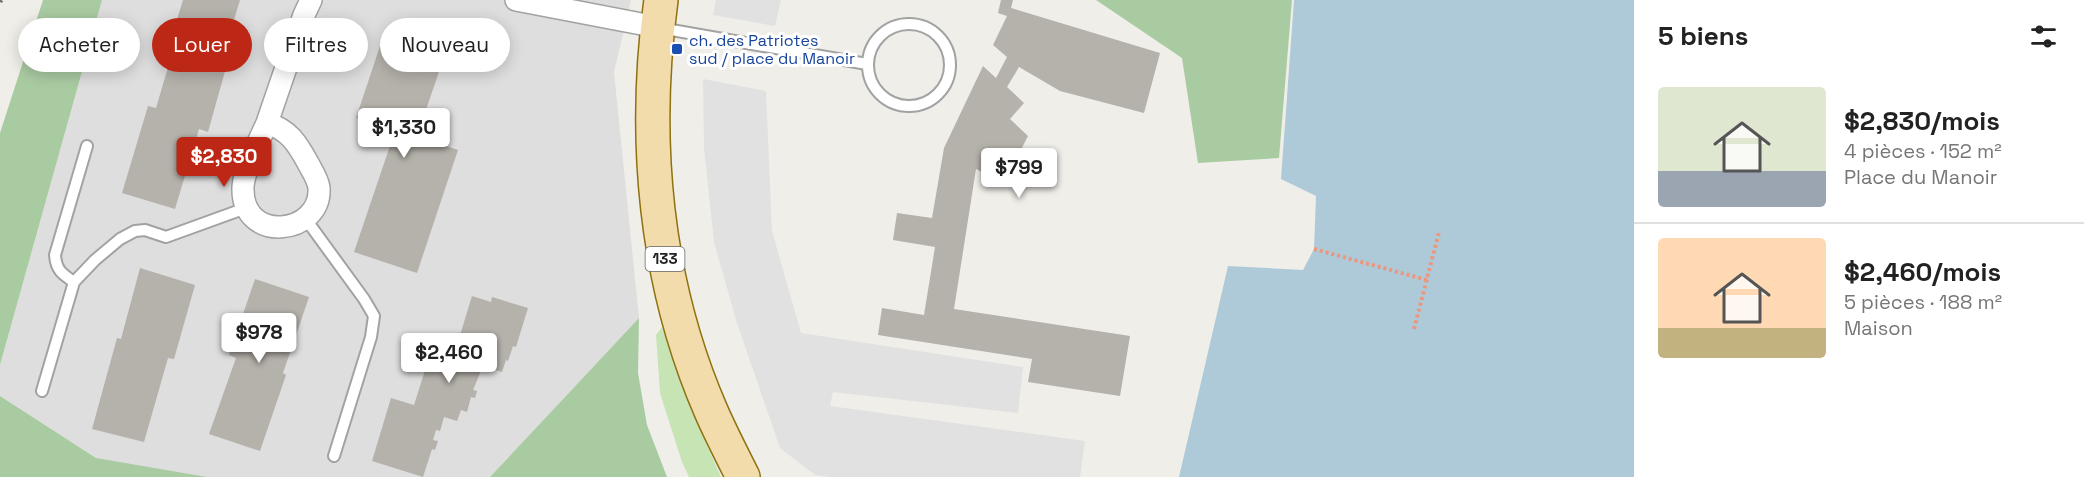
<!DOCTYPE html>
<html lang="fr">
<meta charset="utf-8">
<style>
:root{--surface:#fff;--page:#f6f6f6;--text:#222;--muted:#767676;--line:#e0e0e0;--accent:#bc2815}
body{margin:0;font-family:"Space Grotesk",sans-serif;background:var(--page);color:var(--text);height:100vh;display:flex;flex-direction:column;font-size:22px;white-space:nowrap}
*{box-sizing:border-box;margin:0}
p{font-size:20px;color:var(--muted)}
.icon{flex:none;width:33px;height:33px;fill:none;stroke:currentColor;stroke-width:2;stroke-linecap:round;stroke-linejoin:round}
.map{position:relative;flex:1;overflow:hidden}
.details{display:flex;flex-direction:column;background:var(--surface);width:450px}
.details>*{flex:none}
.hud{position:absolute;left:18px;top:18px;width:570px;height:54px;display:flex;gap:12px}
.price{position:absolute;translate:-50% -51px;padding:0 14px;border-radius:6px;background:#fff;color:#222;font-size:20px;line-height:39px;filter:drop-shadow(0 2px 3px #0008)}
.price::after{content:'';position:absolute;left:50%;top:36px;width:18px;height:14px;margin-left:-9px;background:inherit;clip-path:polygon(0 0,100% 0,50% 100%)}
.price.on{background:var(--accent);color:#fff}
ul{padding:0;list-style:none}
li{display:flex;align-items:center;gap:18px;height:150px;padding:0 24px}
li+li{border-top:2px solid var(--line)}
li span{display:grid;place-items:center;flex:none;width:168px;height:120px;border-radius:6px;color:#555}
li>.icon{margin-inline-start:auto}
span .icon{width:72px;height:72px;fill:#fffc;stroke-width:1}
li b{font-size:26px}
h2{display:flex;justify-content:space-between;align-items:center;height:72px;padding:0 24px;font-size:26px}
.tag{padding:0 21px;border-radius:27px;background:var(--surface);box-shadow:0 3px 15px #0003;font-size:21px;line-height:54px}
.tag.on{background:var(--accent);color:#fff}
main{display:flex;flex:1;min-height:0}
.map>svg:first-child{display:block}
.residential{fill:#dfdede}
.grass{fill:#c6e4b4}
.forest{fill:#a9cba2}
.parking{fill:#e1e1e1}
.water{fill:#aecad9}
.building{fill:#b5b1ab}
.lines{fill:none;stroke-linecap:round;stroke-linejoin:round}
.lane-casing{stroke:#a2a2a2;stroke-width:14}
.street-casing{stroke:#a2a2a2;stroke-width:24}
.primary-casing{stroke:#8e7210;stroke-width:36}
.path{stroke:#ec967e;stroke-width:4;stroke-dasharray:3 3;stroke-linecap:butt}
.lane{stroke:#fff;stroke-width:10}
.street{stroke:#fff;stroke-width:21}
.primary{stroke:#f3dcab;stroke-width:33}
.rail{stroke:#6f6f6f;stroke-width:4.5;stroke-dasharray:12 12;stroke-linecap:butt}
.transit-dot{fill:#1a4fb4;stroke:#fff;stroke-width:2}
.labels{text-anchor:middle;stroke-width:6;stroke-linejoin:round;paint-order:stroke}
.shield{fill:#fff;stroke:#646464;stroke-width:1.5}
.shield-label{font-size:15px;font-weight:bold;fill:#212121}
.transit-label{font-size:16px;fill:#164399;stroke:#fff;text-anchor:start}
</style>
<main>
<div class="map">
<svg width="1634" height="477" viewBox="0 0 1634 477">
<rect width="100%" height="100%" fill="#f0eee9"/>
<path class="residential" d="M102 0H631L614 72 639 318 490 477H158L96 458 0 396V365Z"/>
<path class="grass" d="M662 327 692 412 721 477H689L682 462 660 393 656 335Z"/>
<path class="forest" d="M43 0H102L0 365V133Z
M1096 0H1292L1279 158 1198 163 1182 58Z
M639 318 638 373 647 425 667 477H490Z
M0 396 96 458 207 477H0Z"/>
<path class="parking" d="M716 0H781L775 26 713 15Z
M703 79 766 91 772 231 801 333 1023 367 1018 413 833 392 830 406 1085 441 1080 477H829L815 475 780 448 736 320 714 242 704 148Z"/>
<path class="water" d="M1294 0H1634V477H1179L1228 266 1303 270 1314 249 1316 196 1281 179Z"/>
<path class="building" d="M183 0H240L221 63 227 64 208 132 199 129 175 209 122 193 148 106 156 108 174 47 169 45Z
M1001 0H1013L1011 8 1160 53 1144 113 1060 91 1019 67 1007 87 1024 103 1010 119 1028 136 1004 183 976 169 954 309 1130 336 1120 396 1028 382 1032 359 878 335 882 308 924 315 935 247 893 240 897 213 932 218 944 148 983 66 996 78 1007 57 993 45 1007 16 998 13Z
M382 40 443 60 417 136 458 150 417 273 354 252 395 131 356 118Z
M140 268 195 285 174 359 168 358 144 442 92 429 117 338 121 339Z
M255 279 309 297 283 373 286 375 260 451 209 434 236 358 229 355Z
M472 296 491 302 492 297 528 308 516 347 513 346 508 361 506 360 502 372 483 366 473 390 477 391 475 398 471 397 467 412 461 410 457 421 444 417 440 431 436 430 433 440 438 441 435 450 432 449 423 477 372 461 391 398 414 405 432 348 454 355Z"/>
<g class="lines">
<defs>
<path id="lane" d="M868 65a41 41 0 1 1 82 0a41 41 0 1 1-82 0Z
M660 28 867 64
M305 218 364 299 374 316 371 337 334 456
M74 282C62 274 56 270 55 255L87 146
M42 391 74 282 95 260 120 239 135 231 145 230 166 237 246 208"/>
<path id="street" d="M516 0 657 27
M267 123C289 130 297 143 308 163 312 171 318 179 319 188 322 235 241 245 243 187 244 169 259 141 267 123Z
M267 123 304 15 311 0"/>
<path id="primary" d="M661 0C642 139 655 282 711 411 721 434 732 455 743 477"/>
</defs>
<use href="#lane" class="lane-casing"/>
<use href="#street" class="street-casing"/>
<use href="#primary" class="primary-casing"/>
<path class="path" d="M1314 249 1427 280
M1414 329 1439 232"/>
<use href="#lane" class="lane"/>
<use href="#street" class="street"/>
<use href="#primary" class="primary"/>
<path class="rail" d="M0 2 1 0"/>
</g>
<rect class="transit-dot" x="671" y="43" width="12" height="12" rx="3"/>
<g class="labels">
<rect class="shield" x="645.5" y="247" width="39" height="24" rx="4.5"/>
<g class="shield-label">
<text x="665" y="264">133</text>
</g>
<g class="transit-label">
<text x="689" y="46">ch. des Patriotes<tspan x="689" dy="18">sud / place du Manoir</tspan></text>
</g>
</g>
</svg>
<b class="price" style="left:404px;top:159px">$1,330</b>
<b class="price on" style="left:224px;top:188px">$2,830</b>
<b class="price" style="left:1019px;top:199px">$799</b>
<b class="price" style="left:259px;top:364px">$978</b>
<b class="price" style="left:449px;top:384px">$2,460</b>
<div class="hud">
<a class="tag">Acheter</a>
<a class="tag on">Louer</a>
<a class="tag">Filtres</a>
<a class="tag">Nouveau</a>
</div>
</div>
<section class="details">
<h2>5 biens<svg class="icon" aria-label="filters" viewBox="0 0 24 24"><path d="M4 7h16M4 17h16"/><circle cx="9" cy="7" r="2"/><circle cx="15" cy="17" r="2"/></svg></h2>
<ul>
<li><span style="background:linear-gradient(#dfe7d0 70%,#9aa5b1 0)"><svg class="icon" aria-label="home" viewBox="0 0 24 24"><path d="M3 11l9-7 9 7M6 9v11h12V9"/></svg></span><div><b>$2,830/mois</b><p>4 pièces · 152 m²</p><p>Place du Manoir</p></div></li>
<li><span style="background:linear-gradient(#ffd9b3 75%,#c2b280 0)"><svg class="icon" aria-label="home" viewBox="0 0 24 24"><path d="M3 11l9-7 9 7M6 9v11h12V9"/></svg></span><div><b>$2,460/mois</b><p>5 pièces · 188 m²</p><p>Maison</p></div></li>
</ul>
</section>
</main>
